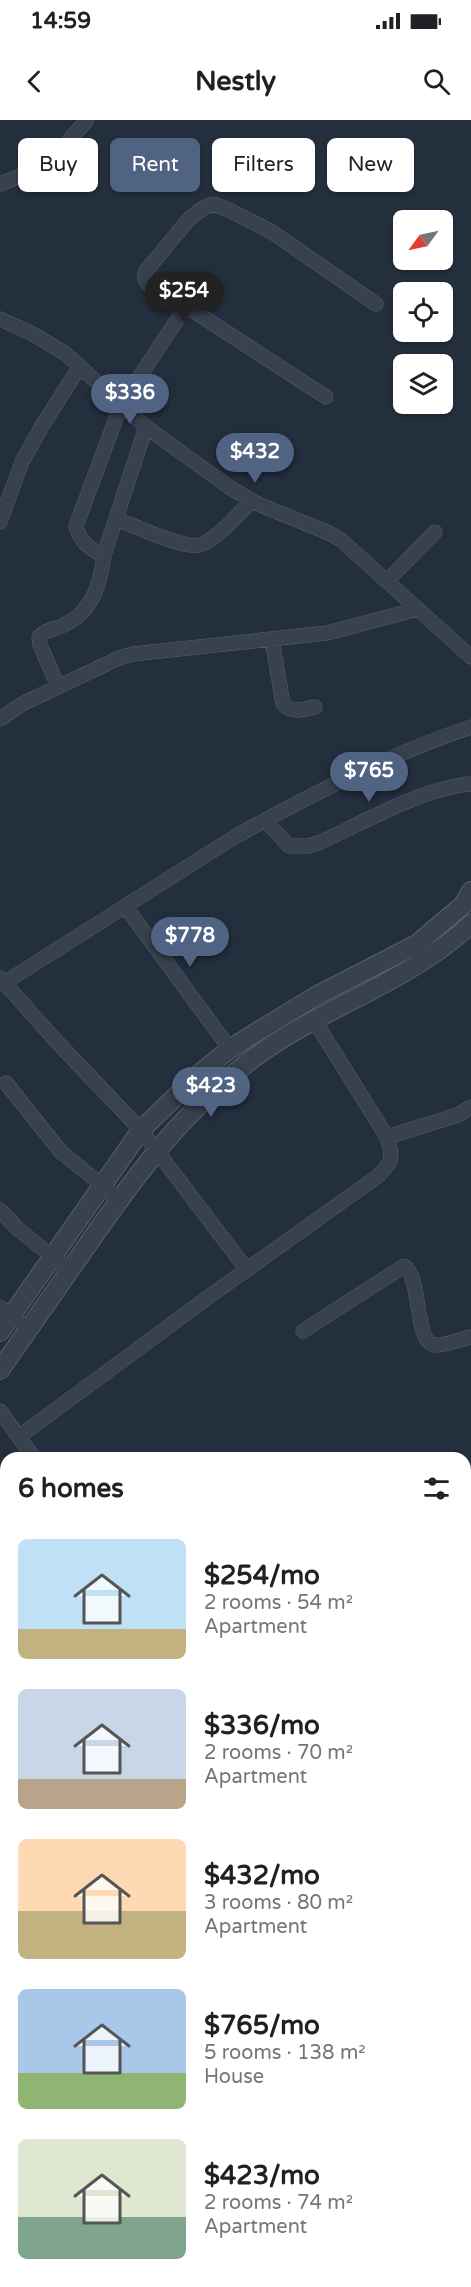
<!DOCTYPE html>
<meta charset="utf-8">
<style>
:root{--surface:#fff;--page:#f2f2f2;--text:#202124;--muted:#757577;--accent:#506383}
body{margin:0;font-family:"Varela Round",sans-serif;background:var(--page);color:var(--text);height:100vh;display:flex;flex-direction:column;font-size:22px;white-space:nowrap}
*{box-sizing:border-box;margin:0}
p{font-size:20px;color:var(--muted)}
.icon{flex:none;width:33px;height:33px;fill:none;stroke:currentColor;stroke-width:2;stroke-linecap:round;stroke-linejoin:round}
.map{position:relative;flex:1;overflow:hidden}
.details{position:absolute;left:0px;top:1332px;width:471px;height:836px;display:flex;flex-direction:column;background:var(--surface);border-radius:18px 18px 0 0;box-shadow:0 2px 4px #0004}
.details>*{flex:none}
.guide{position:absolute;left:18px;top:18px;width:435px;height:54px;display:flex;gap:12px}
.needle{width:39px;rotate:237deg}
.buttons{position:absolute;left:393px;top:90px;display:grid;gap:12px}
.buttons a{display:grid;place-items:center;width:60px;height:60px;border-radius:9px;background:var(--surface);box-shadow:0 2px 4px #0004;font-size:30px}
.price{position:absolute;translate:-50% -51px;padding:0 14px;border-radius:21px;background:var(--accent);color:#fff;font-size:20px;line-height:39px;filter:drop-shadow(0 2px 3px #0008)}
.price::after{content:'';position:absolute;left:50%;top:36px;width:18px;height:14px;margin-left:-9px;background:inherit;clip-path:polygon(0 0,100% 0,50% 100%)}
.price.selected{background:#222;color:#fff}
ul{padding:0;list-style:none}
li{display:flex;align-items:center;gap:18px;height:150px;padding:0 18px}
li span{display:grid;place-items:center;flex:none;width:168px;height:120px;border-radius:9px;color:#555}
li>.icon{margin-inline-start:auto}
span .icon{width:72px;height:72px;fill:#fffc;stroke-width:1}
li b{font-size:26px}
h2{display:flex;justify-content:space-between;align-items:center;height:72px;padding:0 18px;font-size:26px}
.tag{padding:0 21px;border-radius:9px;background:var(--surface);box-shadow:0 2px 4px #0004;font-size:21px;line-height:54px}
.tag.selected{background:var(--accent);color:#fff}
.status{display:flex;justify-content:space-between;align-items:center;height:42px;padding:0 30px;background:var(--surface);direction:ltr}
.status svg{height:16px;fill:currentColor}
header{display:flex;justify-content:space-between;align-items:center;height:78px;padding:0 18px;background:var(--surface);font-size:27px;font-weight:700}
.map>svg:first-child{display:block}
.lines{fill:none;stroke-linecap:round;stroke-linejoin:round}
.canal{stroke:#394c67;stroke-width:18}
.minor-casing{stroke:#565f6c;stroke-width:15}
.tertiary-casing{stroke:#565f6c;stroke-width:20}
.minor{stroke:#38414e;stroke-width:14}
.tertiary{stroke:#38414e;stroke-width:18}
</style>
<div class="status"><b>14:59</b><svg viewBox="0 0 49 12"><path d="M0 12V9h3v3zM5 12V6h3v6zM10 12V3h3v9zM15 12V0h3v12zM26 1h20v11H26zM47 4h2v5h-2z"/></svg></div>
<header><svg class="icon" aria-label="back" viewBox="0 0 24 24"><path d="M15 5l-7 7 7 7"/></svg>Nestly<svg class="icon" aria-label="search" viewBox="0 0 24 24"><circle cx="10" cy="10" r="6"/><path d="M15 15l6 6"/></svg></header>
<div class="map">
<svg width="471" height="2167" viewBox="0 0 471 2167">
<rect width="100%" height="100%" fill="#242f3e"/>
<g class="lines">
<path class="canal" d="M465 1380H471
M0 1448 6 1447"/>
<defs>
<path id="minor" d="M0 64 30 52 58 33 87 0
M0 199 33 214 66 234 146 307 229 367 258 384 329 413 341 420 471 537
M326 277 186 186 148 164 145 159V152L189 99 203 88 213 84 229 90 272 112 376 184
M116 399C133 405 183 429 199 425 215 422 240 392 252 381
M0 402 22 342 42 306 80 246
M104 435C90 430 79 420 76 406L121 285 186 186
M387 461 435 412
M272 519 283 584C292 594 304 589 315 587
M58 566 40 525 39 517C45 510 55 509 64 505 93 491 100 465 104 435L146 307
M0 599 22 584 119 538 133 534 327 513 418 489
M265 700 289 726H308L321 722C364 702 425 667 471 664
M125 786 230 929
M0 858 57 922 141 1010 247 1150
M4 863 236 716C311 675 389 634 471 607
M6 963 61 1032 119 1079
M387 1017 458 995 471 987
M0 1090 18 1109 70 1151
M0 1187 29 1209
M303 1211 404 1146C422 1156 414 1224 435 1225 445 1226 460 1219 471 1217
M0 1291 34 1338
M20 1316 207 1178 378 1056C393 1041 393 1038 387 1017L314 900
M465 1360 471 1359
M0 1420H6
M0 1954 6 1951
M0 2127 6 2135
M24 2162 27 2167"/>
<path id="tertiary" d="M0 1212 141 1010 200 953 230 929 260 910 316 876 417 824 463 785 471 771
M0 1250C29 1209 57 1168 86 1127 138 1052 186 986 262 932 329 885 410 861 471 804
M465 1430 471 1429
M465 1446H471
M0 1505 6 1504
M0 1526 6 1525"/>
</defs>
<use href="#minor" class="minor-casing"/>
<use href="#tertiary" class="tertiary-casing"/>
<use href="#minor" class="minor"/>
<use href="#tertiary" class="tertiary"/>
</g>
</svg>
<div class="buttons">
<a><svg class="needle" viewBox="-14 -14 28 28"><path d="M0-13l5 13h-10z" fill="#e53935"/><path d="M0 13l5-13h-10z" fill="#757577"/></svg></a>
<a><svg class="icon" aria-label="locate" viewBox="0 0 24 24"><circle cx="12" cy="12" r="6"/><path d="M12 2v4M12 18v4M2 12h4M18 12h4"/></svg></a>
<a><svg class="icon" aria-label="layers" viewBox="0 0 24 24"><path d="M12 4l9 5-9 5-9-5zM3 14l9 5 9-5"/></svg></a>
</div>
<b class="price selected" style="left:184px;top:203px">$254</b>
<b class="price" style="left:130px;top:305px">$336</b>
<b class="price" style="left:255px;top:364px">$432</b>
<b class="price" style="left:369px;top:683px">$765</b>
<b class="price" style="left:190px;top:848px">$778</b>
<b class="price" style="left:211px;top:998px">$423</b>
<div class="guide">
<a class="tag">Buy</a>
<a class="tag selected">Rent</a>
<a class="tag">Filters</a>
<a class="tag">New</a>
</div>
<section class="details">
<h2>6 homes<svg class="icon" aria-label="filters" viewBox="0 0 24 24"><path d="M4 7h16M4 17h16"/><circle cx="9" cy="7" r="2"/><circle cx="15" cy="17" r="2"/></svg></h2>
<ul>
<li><span style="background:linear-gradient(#bfe0f5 75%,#c2b280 0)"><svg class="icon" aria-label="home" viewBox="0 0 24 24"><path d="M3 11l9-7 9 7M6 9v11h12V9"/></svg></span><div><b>$254/mo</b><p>2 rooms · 54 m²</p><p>Apartment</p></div></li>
<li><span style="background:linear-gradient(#c9d6e8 75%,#b9a48a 0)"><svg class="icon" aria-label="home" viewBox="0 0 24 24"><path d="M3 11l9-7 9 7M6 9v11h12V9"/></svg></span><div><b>$336/mo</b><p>2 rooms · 70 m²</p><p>Apartment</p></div></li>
<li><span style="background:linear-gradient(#ffd9b3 60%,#c2b280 0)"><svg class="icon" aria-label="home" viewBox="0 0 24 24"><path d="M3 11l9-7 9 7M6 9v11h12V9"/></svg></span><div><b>$432/mo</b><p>3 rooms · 80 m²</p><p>Apartment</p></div></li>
<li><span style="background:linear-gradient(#a9c7e8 70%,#8fb573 0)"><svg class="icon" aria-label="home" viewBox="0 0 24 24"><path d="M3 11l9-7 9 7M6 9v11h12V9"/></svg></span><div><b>$765/mo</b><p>5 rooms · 138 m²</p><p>House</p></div></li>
<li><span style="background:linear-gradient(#dfe7d0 65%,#7fa58c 0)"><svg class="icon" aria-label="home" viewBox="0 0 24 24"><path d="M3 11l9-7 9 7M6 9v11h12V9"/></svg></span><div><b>$423/mo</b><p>2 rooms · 74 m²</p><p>Apartment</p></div></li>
</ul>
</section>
</div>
